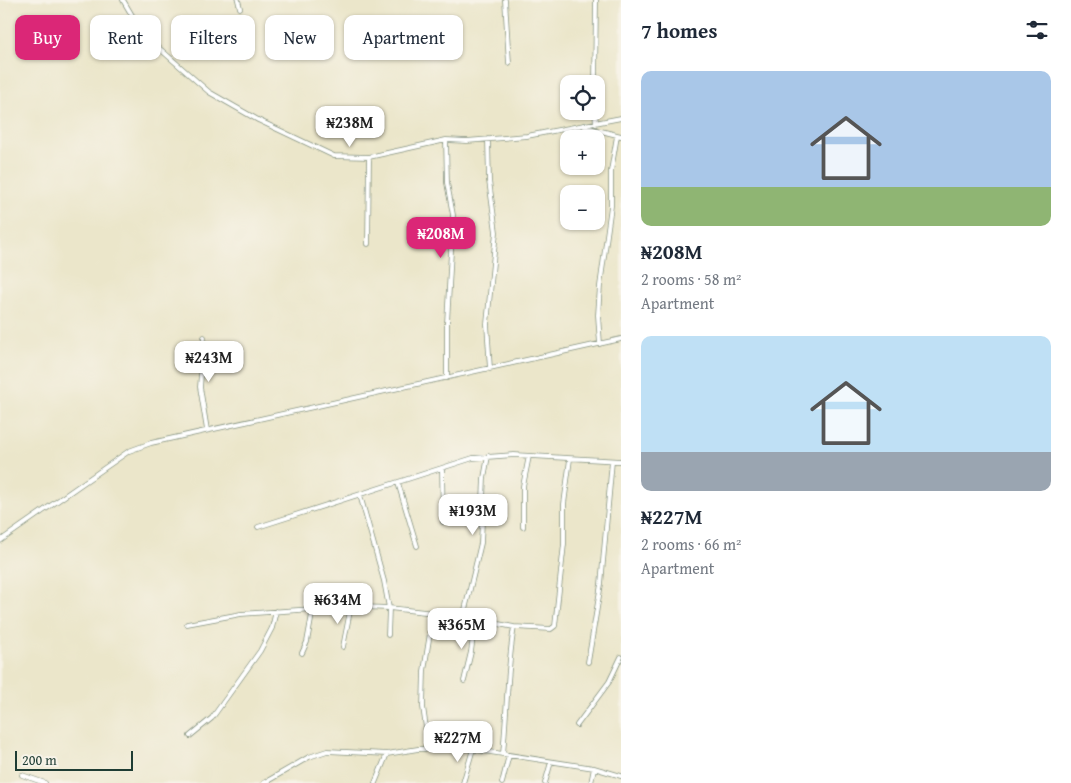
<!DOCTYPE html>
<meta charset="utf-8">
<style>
:root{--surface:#fff;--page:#f6f6f7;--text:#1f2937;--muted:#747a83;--accent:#db2777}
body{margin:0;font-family:"Gentium Book Plus",serif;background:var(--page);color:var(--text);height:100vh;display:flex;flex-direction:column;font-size:19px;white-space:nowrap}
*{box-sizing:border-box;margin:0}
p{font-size:16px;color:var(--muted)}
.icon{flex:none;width:28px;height:28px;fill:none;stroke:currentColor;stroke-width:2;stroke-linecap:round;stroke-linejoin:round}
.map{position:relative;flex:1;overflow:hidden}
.drawer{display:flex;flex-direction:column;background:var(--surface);width:450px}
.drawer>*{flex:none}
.banner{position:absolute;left:15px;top:15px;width:475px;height:45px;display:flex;gap:10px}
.tools{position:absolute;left:560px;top:75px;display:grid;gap:10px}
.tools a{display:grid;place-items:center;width:45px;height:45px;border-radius:10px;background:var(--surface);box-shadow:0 1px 4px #0004;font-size:25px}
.scale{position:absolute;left:15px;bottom:12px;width:118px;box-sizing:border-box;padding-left:5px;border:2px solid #1f3d34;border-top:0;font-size:14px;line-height:18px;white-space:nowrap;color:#1f3d34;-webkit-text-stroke:4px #f7f3e8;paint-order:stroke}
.price{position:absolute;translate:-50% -42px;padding:0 11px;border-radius:10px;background:#fff;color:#222;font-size:16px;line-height:32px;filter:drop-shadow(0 1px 2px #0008)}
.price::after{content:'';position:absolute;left:50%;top:30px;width:15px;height:11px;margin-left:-8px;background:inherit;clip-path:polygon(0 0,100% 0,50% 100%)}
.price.active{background:var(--accent);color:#fff}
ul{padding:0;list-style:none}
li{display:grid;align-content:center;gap:10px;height:265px;padding:0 20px}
li span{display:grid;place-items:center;height:155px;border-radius:10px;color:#555}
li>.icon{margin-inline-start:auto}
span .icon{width:90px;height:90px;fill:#fffc;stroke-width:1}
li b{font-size:21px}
h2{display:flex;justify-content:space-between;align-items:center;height:60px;padding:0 20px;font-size:21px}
.pill{padding:0 18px;border-radius:10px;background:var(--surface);box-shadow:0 1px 4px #0004;font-size:18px;line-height:45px}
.pill.active{background:var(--accent);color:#fff}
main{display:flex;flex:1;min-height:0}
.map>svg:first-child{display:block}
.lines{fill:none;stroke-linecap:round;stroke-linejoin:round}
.street-casing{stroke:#85927f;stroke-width:5.5}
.street{stroke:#fff;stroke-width:4}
</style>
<main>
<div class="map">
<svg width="621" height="783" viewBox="0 0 621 783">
<rect width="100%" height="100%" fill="#f7f3e8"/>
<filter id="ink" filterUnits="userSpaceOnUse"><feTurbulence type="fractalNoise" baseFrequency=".02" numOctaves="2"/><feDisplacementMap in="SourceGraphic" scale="10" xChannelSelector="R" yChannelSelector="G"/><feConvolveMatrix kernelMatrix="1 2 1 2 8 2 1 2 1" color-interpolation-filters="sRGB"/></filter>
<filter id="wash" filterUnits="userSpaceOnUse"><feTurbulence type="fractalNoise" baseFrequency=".0096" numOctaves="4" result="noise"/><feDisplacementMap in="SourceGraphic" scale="20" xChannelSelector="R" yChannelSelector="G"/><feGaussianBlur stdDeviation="1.12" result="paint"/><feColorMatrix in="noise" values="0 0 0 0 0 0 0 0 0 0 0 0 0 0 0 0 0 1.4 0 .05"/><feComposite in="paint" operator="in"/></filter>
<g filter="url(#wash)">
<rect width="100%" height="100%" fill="#ebe6ca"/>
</g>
<g filter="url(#ink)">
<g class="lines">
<defs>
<path id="street" d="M123 0 133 17 151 41 209 92 258 120 334 156 369 157 446 140 467 141 527 136 621 118
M238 0 240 8
M505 0 509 63
M595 84 596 0
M595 111 596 124
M585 127 621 136
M488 139 489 181 496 232 487 324 490 369
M446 140 447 183 453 215 447 323V378
M368 244 369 157
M204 337 200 387 207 430
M600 344 598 315 600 286 611 206V171L617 136
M442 468 443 522
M398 483 417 546
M360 495 384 581 389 608 388 635
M258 527 473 458 514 455 621 461
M523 527V486L529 456
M0 541 129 451 151 443 621 339
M463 618 481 543 484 478 488 456
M187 624 241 614 313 609 335 606 389 608 452 615 514 627 551 629 555 626 564 544V504L570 459
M343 647 351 606
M302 653 307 642 313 609
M588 662 601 584 612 461
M464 681 471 652 475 621
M577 725 609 682 621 657
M190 736 212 718 260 651 272 628 276 611
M429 749 423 707 424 671 433 614
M503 754C507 711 507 669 514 627
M22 775 45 783
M264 783 309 757 327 751 387 754 418 749H470L594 768 621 776
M375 783 387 754
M463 783 473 749
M502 783 509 755
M545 783 551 762
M591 783 594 768"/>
</defs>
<use href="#street" class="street-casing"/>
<use href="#street" class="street"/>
</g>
</g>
</svg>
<div class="tools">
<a><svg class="icon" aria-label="locate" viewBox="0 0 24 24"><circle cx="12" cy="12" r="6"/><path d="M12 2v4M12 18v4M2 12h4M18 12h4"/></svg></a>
<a>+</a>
<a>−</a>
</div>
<div class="scale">200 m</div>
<b class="price" style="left:350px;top:148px">₦238M</b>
<b class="price active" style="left:441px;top:259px">₦208M</b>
<b class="price" style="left:209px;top:383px">₦243M</b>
<b class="price" style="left:473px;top:536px">₦193M</b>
<b class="price" style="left:338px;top:625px">₦634M</b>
<b class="price" style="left:462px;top:650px">₦365M</b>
<b class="price" style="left:458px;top:763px">₦227M</b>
<div class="banner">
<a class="pill active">Buy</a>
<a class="pill">Rent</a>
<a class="pill">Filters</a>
<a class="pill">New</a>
<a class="pill">Apartment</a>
</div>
</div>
<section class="drawer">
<h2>7 homes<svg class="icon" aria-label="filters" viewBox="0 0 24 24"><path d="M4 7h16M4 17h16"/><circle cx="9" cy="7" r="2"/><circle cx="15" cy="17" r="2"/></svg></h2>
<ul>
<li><span style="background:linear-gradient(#a9c7e8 75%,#8fb573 0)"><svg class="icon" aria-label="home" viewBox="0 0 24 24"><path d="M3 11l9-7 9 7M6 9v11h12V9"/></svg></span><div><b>₦208M</b><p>2 rooms · 58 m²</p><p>Apartment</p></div></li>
<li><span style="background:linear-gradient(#bfe0f5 75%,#9aa5b1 0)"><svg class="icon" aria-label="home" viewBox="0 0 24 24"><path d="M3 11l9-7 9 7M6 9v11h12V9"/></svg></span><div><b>₦227M</b><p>2 rooms · 66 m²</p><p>Apartment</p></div></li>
</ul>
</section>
</main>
